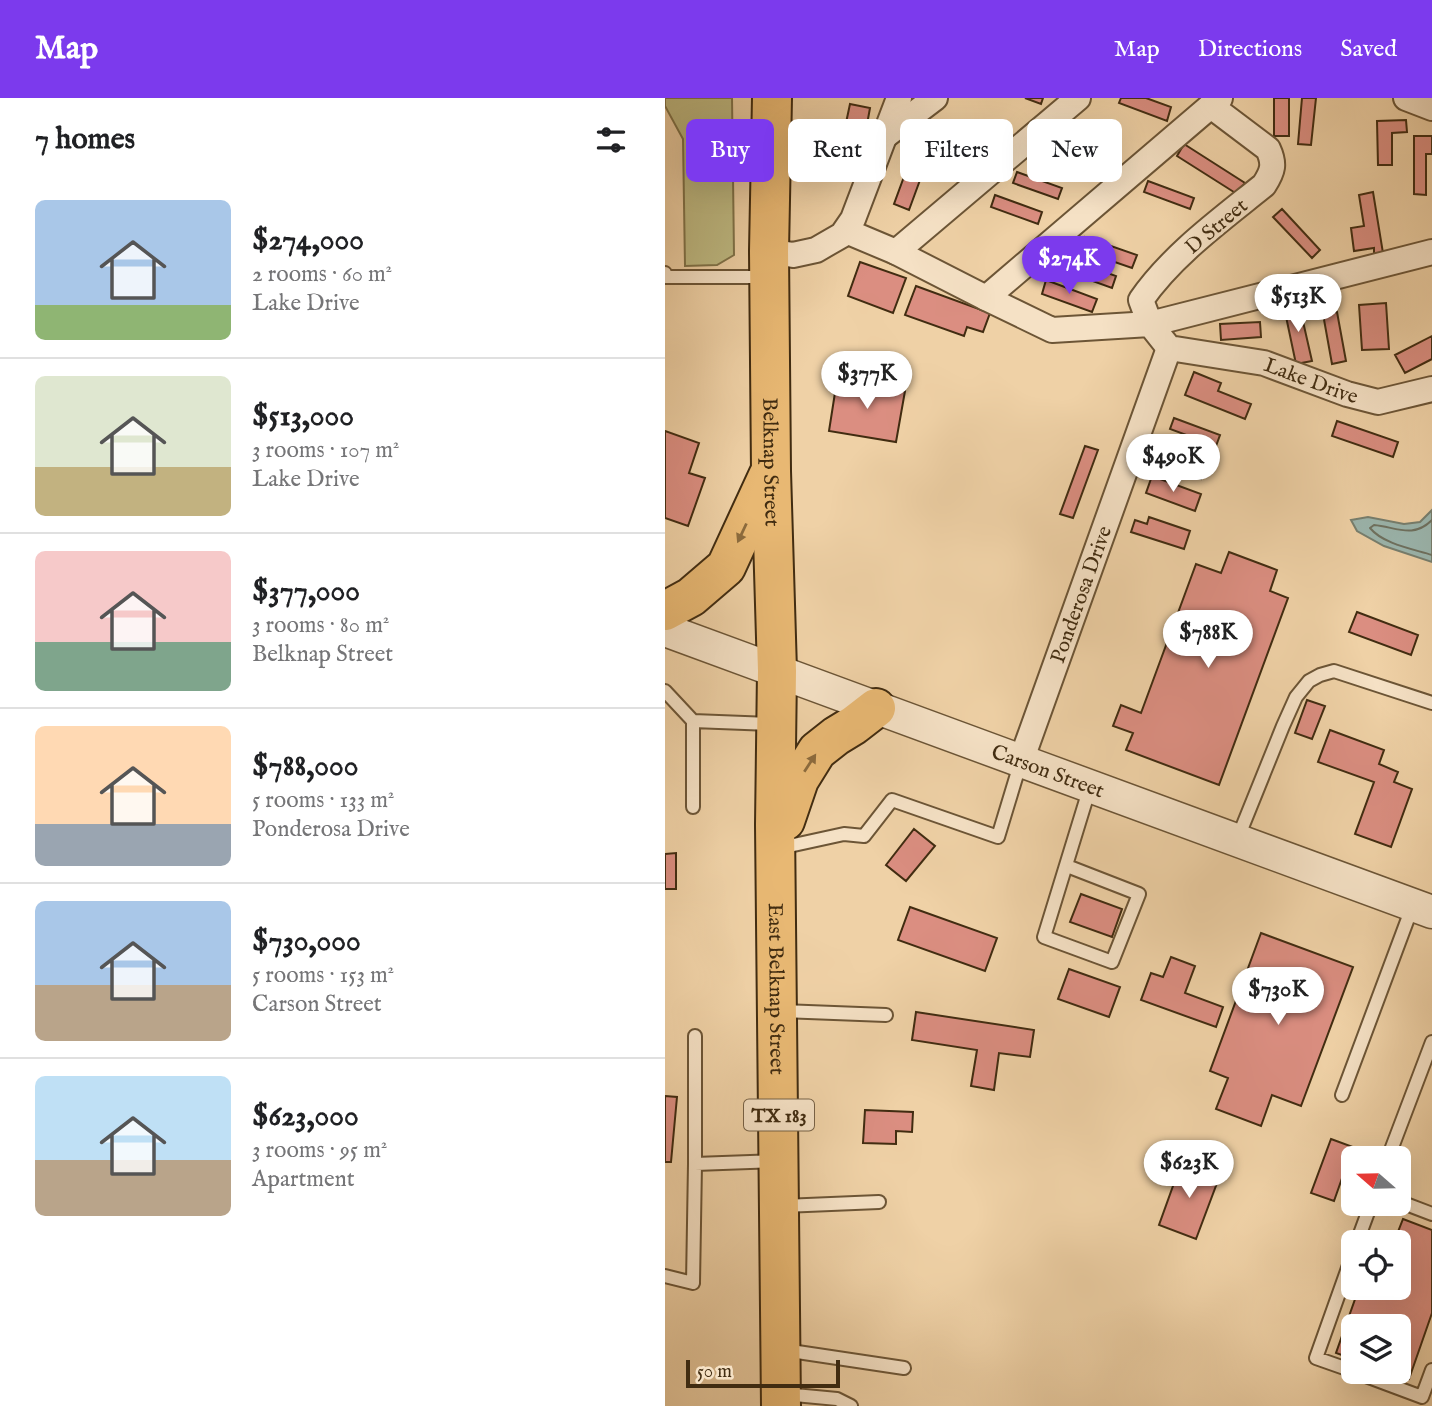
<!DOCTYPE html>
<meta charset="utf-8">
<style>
:root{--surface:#fff;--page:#f2f2f2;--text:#202124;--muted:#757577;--line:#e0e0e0;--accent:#7c3aed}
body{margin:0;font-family:"IM FELL English",serif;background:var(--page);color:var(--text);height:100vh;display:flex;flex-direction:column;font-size:26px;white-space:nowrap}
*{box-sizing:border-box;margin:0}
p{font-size:23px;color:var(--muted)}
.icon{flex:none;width:38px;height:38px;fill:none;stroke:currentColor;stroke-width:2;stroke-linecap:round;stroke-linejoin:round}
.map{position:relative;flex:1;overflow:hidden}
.sheet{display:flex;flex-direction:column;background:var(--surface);width:665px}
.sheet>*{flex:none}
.top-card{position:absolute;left:21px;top:21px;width:640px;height:63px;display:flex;gap:14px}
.needle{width:46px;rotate:290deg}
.tools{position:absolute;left:676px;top:1048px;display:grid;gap:14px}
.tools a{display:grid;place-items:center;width:70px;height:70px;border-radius:10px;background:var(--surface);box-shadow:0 7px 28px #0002;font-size:35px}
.scale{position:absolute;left:21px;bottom:18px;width:154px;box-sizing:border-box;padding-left:7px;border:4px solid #412c11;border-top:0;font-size:19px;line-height:24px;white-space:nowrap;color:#412c11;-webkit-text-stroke:5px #f5e1c5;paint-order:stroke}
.price{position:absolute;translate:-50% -60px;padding:0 16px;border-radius:24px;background:#fff;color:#222;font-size:23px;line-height:46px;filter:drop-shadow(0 2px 4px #0008)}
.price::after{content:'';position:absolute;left:50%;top:42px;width:21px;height:16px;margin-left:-10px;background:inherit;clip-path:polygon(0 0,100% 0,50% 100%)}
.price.current{background:var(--accent);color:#fff}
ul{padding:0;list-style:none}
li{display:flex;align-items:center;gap:21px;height:175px;padding:0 35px}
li+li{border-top:2px solid var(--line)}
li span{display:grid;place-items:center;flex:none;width:196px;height:140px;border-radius:10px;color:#555}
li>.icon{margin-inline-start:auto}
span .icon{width:84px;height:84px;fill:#fffc;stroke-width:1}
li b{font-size:30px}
h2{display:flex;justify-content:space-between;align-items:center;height:84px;padding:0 35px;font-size:30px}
.pill{padding:0 24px;border-radius:10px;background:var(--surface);box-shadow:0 7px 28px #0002;font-size:24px;line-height:63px}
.pill.current{background:var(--accent);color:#fff}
header{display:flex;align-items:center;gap:42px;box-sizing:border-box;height:98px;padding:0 35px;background:var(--accent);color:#fff}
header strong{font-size:33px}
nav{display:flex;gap:38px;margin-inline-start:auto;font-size:24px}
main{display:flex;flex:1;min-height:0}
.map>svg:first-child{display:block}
.green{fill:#beba83;stroke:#80734a;stroke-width:2}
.water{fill:#9bb6ae;stroke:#777f6f;stroke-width:2}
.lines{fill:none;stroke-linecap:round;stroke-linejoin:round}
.shore{stroke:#6e7160;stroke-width:2}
.building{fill:#db8e81;stroke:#412c11;stroke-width:2}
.service-casing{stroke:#6c5536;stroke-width:16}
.minor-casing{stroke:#6c5536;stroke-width:28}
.tertiary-casing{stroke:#6c5536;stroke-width:35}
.primary-casing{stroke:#412c11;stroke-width:42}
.service{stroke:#f5e1c5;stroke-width:12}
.minor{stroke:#f5e1c5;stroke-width:24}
.tertiary{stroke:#f5e1c5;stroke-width:32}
.primary{stroke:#e8b873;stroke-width:38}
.oneway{fill:#8c6b3d}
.labels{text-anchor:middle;stroke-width:6;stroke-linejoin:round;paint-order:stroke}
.shield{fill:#f5e1c5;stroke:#776247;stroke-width:2}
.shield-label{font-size:19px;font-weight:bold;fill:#412c11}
.street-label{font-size:21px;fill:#412c11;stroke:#f5e1c5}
</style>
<header>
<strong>Map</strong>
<nav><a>Map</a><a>Directions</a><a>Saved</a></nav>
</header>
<main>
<section class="sheet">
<h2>7 homes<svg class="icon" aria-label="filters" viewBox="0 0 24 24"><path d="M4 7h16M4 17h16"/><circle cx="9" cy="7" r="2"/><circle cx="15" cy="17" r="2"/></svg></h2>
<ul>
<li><span style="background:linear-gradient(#a9c7e8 75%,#8fb573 0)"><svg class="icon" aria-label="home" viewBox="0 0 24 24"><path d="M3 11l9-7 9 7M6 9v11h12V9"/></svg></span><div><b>$274,000</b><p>2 rooms · 60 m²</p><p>Lake Drive</p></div></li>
<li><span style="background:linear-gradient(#dfe7d0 65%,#c2b280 0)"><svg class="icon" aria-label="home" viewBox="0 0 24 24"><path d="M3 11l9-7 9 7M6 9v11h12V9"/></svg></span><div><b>$513,000</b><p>3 rooms · 107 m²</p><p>Lake Drive</p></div></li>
<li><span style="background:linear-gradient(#f6c9c9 65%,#7fa58c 0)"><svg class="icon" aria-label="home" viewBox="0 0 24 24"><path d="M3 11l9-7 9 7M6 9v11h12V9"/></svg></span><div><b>$377,000</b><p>3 rooms · 80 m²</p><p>Belknap Street</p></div></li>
<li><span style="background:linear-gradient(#ffd9b3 70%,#9aa5b1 0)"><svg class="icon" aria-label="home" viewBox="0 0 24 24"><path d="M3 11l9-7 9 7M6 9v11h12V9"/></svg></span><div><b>$788,000</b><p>5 rooms · 133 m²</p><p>Ponderosa Drive</p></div></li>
<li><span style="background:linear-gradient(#a9c7e8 60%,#b9a48a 0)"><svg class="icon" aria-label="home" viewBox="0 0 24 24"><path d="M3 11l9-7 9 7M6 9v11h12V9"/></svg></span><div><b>$730,000</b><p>5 rooms · 153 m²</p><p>Carson Street</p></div></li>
<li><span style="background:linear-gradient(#bfe0f5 60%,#b9a48a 0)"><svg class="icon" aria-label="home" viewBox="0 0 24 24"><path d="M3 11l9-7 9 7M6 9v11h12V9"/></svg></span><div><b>$623,000</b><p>3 rooms · 95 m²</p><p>Apartment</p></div></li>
</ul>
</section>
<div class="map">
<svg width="767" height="1308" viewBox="0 0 767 1308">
<rect width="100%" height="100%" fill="#efd1a6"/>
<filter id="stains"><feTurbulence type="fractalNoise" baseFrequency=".00286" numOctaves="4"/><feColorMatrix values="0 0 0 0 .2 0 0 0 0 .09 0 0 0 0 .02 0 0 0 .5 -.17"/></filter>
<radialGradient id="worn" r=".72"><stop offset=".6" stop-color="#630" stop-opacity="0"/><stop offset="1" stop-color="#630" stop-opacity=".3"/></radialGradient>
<path class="green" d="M0 0H67L69 157 52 167 20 168 18 41 0 8Z"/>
<path class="water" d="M767 412V464L719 448 692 433 686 422 703 419 739 426 755 424Z"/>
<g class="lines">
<path class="shore" d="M767 422C748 441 731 429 709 427L705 430C718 446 748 451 767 457"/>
</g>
<path class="building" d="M360 0H378L376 6Z
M456 0H481L506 9 502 23 454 5Z
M609 0H624V38H609Z
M637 0H651L646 47 633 46Z
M185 6 205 10 199 43 178 39Z
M741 22 742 34 727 35V67H713L712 23Z
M749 38H767V56H761V97L749 96Z
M251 46 266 52 244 112 229 106Z
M519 46 580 85 572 96 512 58Z
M392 50 437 67 433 78 387 61Z
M352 74 397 90 393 101 348 85Z
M483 83 529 100 525 111 479 94Z
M708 94 718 155 709 156V150L689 153 686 130 699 128 694 97Z
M330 97 377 114 373 126 326 109Z
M617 111 655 152 647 160 608 119Z
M420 139 472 157 467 170 415 152Z
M401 160 451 178 447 190 397 172Z
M195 164 241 180 228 215 183 198Z
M381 182 432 201 427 214 377 196Z
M251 188 325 215 318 234 302 229 299 238 240 217Z
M721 205 724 251 697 252 694 207Z
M634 206 647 263 631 266 619 209Z
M672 214 681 263 667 266 658 216Z
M595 224 596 239 556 242 555 226Z
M767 238V261L740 275 730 257Z
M529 274 556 285 553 293 586 306 580 321 520 297Z
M172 282 240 293 231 344 164 333Z
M509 320 555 337 551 348 505 331Z
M672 323 733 344 728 359 667 338Z
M0 333 34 345 24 375 40 380 23 428 0 420Z
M420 348 433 352 408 420 395 416Z
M487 350 540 369 536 381 483 362Z
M487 378 536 396 530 413 481 395Z
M484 419 525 433 519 451 466 434 470 422 482 426Z
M564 454 612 472 605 493 623 500 554 687 461 652 468 635 448 628 456 607 476 615 531 466 556 475Z
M692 514 753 537 746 557 684 534Z
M642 602 660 608 647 641 630 635Z
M665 632 719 652 714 666 733 674 729 684 747 691 726 749 690 736 709 684 653 664Z
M249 731 270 748 241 783 221 767Z
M11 755V791H0V756Z
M416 796 457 811 447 839 405 824Z
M245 809 332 840 320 873 233 842Z
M596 835 688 869 636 1008 607 997 596 1028 551 1011 563 980 545 973Z
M506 859 530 868 520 895 558 909 551 929 476 902 486 875 498 879Z
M404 871 455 889 444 919 393 901Z
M251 914 369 932 365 959 334 955 329 992 306 988 312 952 247 942Z
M0 998 12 999 6 1064H0Z
M200 1012 248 1014 247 1034 231 1033V1046L198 1045Z
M666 1041 688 1049 669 1103 646 1095Z
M517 1063 555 1077 531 1141 494 1127Z
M738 1121 767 1132V1215L744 1281 724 1274H733V1228H688V1261L671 1255 694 1190H733V1144H729Z
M712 1139 727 1144H710Z"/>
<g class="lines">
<defs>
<path id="service" d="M0 175 1 179H100
M0 593 28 623V709
M28 623 108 626
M572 742 618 628 631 599 644 583 655 577 669 573 767 605
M115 750 179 736 199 738 227 702 333 739 356 663
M402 768 474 796 447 864 379 839 425 689
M117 913 221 917
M30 938V1066L110 1063
M677 997 748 807
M723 1060 767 944
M733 1103 767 1116
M118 1108 214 1104
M692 1144 706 1106
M688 1156 651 1260 688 1273
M0 1178 28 1185 30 1066
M119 1252 239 1270
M690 1274 757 1299 767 1272
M119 1296 172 1301 186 1308"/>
<g id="minor">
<path d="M741 0 767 10"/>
<path d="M546 8 603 51C610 66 608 73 599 87 557 121 507 157 476 202L485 226 767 154"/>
<path d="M220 38 270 0"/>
<path id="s1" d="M181 133 231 154 321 200 387 232 485 226 504 250 599 265 682 296 713 304 767 291"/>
<path d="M104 153 128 157 151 152 177 137 188 121 234 0"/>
<path d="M231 154 413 0"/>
<path d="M321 200 555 0"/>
<path id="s2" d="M356 663 504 250"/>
</g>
<g id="tertiary">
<path id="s3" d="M0 532 767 814"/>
</g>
<g id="primary">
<path id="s4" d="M107 0 104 153 106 373 112 573 110 727 116 1308"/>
<path d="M0 513 26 499 61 469 103 378"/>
<path d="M120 723 134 682 152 653 171 638 189 627 211 610"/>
</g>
</defs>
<use href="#service" class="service-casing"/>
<use href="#minor" class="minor-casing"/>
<use href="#tertiary" class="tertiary-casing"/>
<use href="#primary" class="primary-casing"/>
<use href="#service" class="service"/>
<use href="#minor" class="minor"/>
<use href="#tertiary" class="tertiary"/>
<use href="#primary" class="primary"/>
</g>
<defs><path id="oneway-solid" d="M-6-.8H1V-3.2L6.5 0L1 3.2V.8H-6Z" transform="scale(1.75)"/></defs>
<g class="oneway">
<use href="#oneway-solid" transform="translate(77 435) rotate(115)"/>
<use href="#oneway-solid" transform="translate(145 665) rotate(-57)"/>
</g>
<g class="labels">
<rect class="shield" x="79" y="1001.5" width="70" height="31" rx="5"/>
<g class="shield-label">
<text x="114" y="1024">TX 183</text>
</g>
<g class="street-label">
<text transform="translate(551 128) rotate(-40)" y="7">D Street</text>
<text dy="7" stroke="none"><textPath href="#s1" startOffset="504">Lake Drive</textPath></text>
<text dy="7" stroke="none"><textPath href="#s4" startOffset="364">Belknap Street</textPath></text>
<text dy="7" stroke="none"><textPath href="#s2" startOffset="177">Ponderosa Drive</textPath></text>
<text dy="7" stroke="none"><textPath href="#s3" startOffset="408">Carson Street</textPath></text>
<text dy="7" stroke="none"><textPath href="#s4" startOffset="891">East Belknap Street</textPath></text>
</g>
</g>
<rect width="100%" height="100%" filter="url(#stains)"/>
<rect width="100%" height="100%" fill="url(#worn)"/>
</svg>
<div class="tools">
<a><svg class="needle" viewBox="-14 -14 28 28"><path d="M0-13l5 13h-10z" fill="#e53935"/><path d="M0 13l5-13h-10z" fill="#757577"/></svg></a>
<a><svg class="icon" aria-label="locate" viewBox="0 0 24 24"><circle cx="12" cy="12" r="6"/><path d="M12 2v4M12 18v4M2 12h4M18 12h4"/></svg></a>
<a><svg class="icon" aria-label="layers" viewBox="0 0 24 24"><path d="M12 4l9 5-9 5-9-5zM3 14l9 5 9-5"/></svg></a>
</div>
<div class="scale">50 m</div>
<b class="price current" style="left:404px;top:198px">$274K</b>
<b class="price" style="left:633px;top:236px">$513K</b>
<b class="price" style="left:202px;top:313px">$377K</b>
<b class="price" style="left:508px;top:396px">$490K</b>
<b class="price" style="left:543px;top:572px">$788K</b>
<b class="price" style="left:613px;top:929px">$730K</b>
<b class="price" style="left:524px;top:1102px">$623K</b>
<div class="top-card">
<a class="pill current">Buy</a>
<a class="pill">Rent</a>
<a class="pill">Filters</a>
<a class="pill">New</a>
</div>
</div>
</main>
